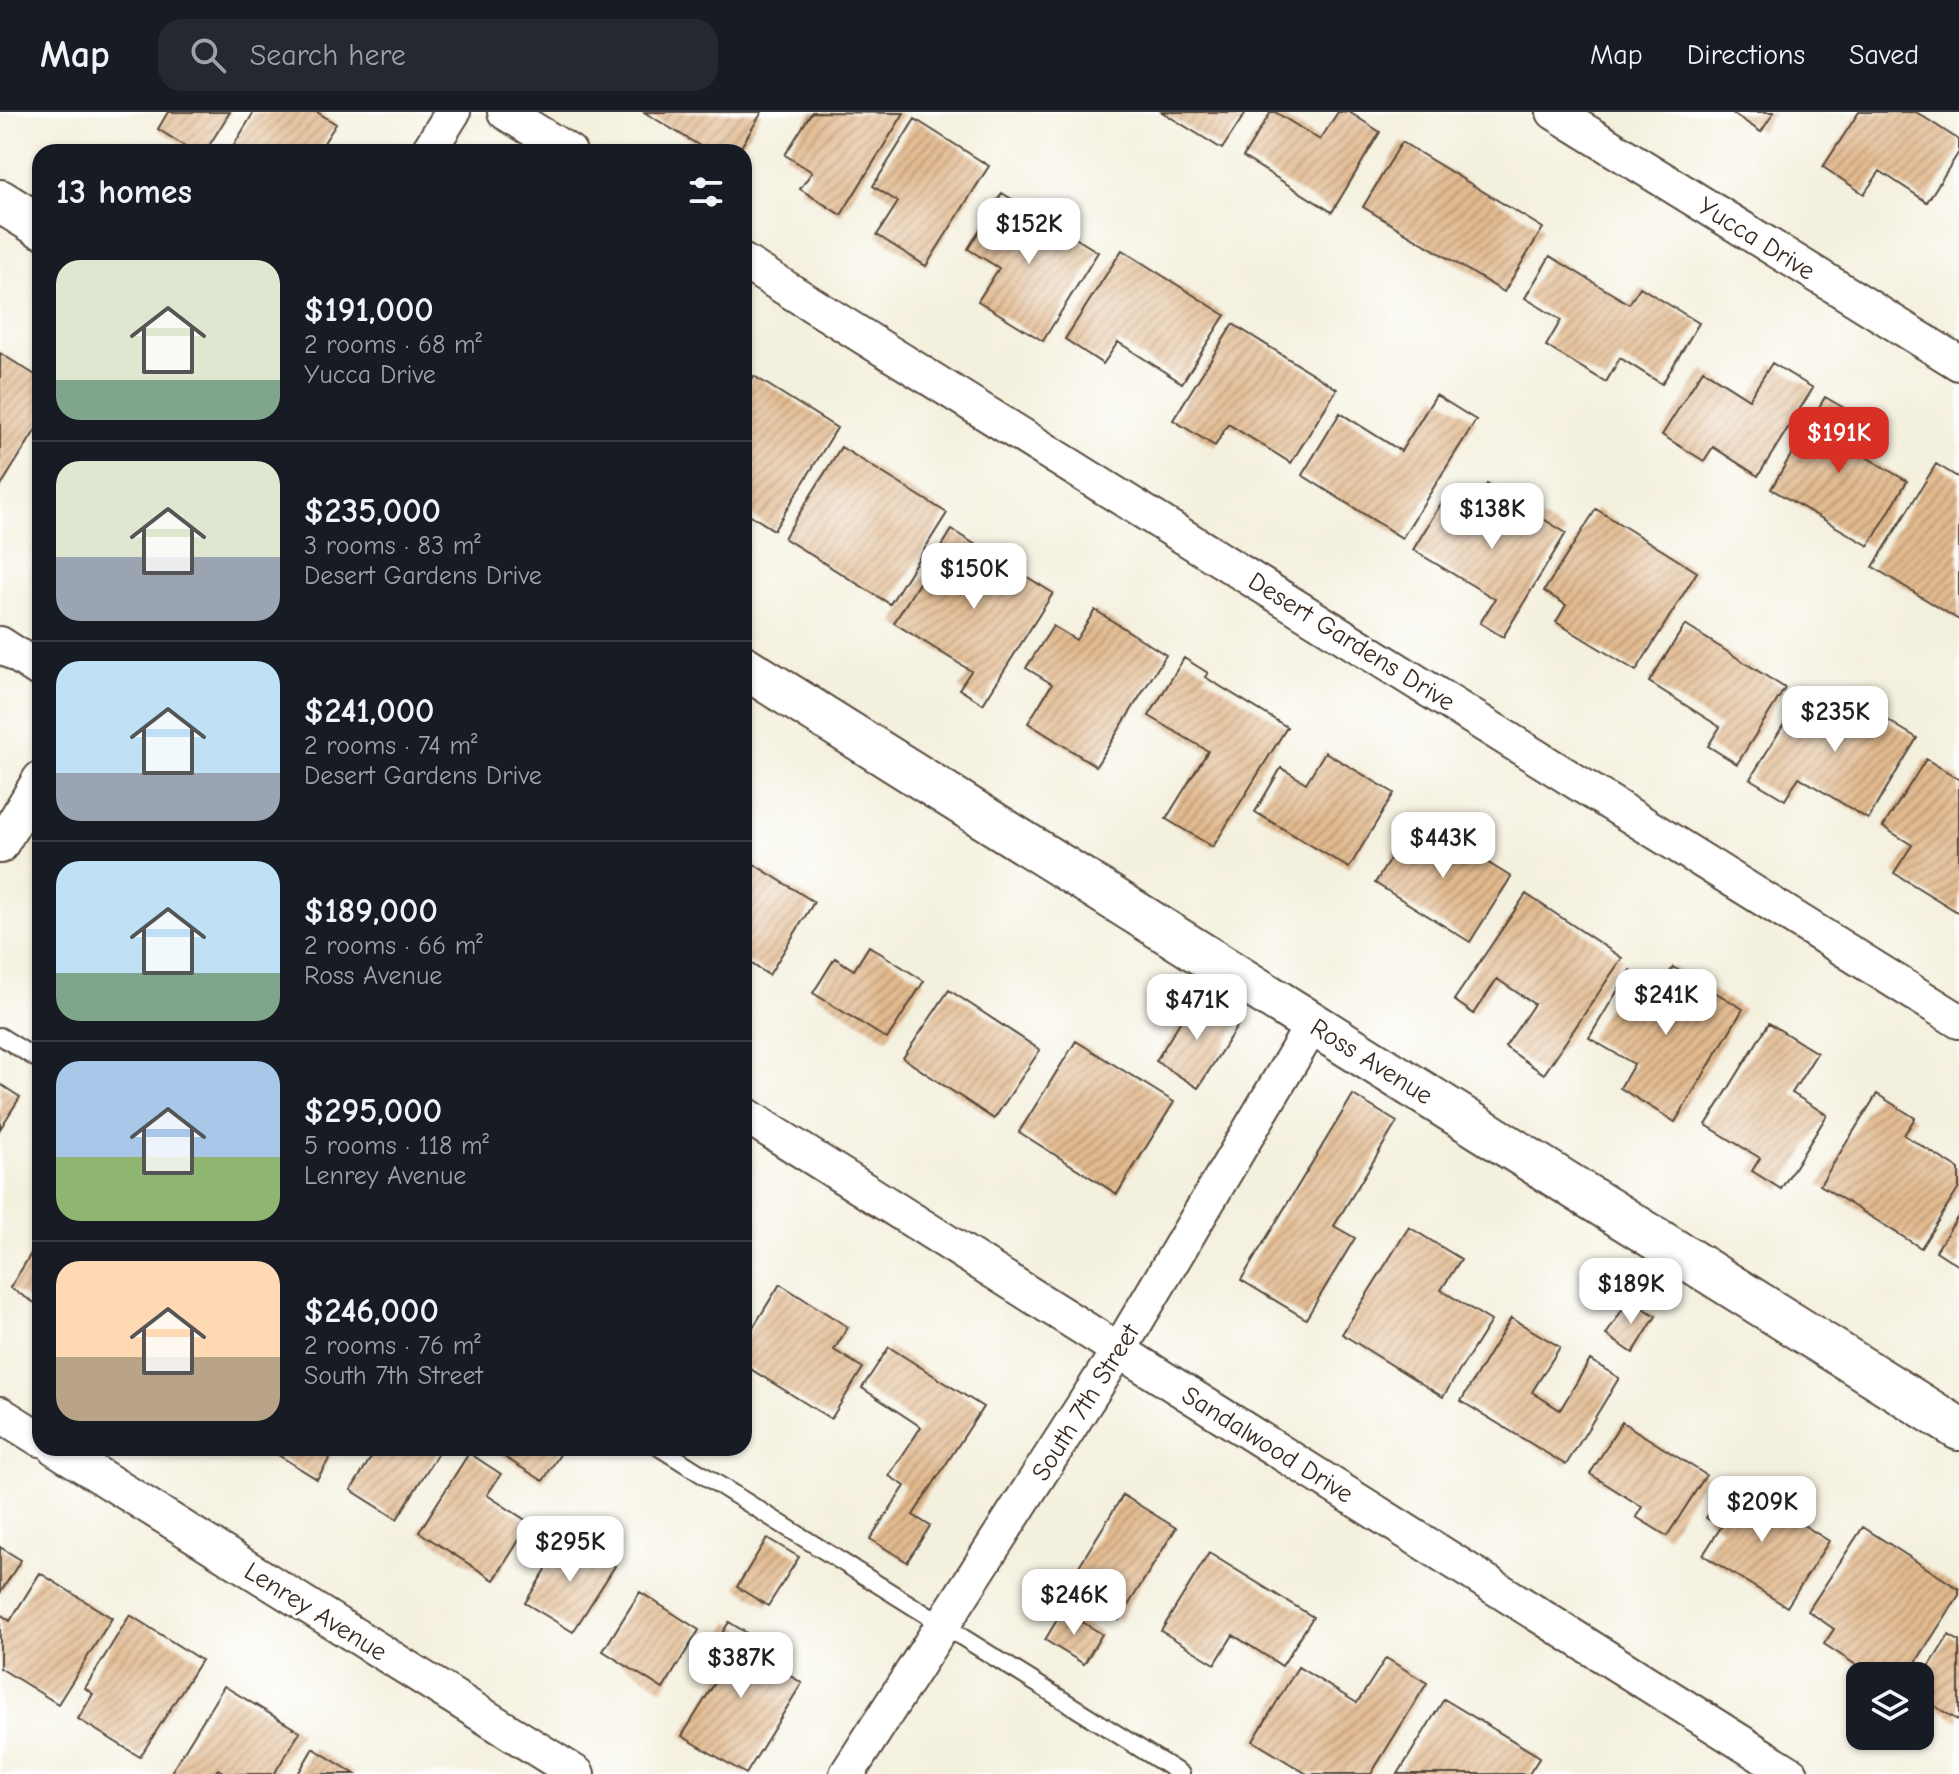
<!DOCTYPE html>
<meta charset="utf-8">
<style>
:root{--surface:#171b24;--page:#242831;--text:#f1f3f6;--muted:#9ea1a6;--line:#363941;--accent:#d93025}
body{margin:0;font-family:"Comic Neue",sans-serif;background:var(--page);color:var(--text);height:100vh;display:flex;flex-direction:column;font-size:30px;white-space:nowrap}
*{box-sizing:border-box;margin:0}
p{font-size:26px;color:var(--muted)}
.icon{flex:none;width:44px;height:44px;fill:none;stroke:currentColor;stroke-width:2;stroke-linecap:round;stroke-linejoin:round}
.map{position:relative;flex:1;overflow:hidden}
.panel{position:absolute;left:32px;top:32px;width:720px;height:1312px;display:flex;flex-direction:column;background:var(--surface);border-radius:24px;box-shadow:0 2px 6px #0004}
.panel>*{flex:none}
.buttons{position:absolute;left:1846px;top:1550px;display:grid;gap:16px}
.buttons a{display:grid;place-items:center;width:88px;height:88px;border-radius:16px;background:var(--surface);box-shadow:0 2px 6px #0004;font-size:40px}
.price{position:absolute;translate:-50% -68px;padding:0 18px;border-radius:16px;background:#fff;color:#222;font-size:26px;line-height:52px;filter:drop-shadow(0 2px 4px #0008)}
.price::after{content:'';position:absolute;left:50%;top:48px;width:24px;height:18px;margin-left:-12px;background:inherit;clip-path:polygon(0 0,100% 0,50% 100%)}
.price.active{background:var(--accent);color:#fff}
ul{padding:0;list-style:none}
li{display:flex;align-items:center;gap:24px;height:200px;padding:0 24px}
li+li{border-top:2px solid var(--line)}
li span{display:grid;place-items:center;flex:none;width:224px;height:160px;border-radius:24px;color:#555}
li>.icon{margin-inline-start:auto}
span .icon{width:96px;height:96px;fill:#fffc;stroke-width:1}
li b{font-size:34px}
h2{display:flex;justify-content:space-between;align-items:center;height:96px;padding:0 24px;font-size:34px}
header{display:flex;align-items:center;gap:48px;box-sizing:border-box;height:112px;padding:0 40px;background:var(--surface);border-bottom:2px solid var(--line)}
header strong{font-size:38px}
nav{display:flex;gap:44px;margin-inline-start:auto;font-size:28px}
.search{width:560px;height:72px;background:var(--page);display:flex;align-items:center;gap:20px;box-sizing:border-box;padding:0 28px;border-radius:24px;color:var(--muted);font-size:30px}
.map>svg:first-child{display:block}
.building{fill:url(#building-hatch)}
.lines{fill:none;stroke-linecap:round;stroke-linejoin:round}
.service-casing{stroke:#57483b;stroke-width:20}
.minor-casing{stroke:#57483b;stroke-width:38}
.tertiary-casing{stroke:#57483b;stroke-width:46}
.service{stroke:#fff;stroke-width:16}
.minor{stroke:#fff;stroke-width:34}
.tertiary{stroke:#fff;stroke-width:42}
.labels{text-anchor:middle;stroke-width:6;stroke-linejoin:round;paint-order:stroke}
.street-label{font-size:26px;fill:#3b2a1e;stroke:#fff}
</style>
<header>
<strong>Map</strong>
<div class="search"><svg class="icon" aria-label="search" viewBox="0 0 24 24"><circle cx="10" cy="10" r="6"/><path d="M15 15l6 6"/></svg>Search here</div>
<nav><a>Map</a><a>Directions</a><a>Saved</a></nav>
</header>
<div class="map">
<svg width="1959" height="1662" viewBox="0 0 1959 1662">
<defs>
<pattern id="building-hatch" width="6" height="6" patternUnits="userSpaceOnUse" patternTransform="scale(2)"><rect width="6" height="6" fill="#e2ba8f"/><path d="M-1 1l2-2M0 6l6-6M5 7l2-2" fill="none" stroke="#b89774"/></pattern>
</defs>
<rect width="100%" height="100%" fill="#fff"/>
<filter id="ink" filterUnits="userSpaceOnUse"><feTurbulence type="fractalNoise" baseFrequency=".0125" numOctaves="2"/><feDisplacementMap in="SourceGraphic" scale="16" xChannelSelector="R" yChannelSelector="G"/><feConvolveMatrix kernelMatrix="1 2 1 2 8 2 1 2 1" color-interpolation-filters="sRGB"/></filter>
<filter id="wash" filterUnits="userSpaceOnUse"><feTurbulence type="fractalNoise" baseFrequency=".006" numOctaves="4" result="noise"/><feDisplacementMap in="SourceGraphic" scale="32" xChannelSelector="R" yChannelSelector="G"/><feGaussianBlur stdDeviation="1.8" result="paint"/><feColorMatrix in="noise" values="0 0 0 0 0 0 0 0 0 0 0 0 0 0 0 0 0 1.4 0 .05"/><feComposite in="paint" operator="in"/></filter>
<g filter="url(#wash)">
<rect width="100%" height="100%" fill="#f4f0de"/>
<g id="blocks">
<path class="building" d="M168 0H230L205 40H194L158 17Z
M254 0H317L336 12 318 40H239L232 36Z
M644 0H762L738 40H710Z
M812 0 904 1 841 103 800 77 812 60 785 43Z
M1162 0H1246L1222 37Z
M1271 0H1275L1320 28 1338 0H1349L1380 20 1332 100 1243 45Z
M1731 0H1774L1761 20Z
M1859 0H1916L1959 28V40L1927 90 1880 59 1864 82 1823 55Z
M915 7 989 54 926 154 877 123 898 90 873 74Z
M1402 30 1543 116 1504 180 1363 95Z
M1002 81 1098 140 1043 229 978 189 999 156 968 137Z
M1122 138 1225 203 1182 271 1118 230 1103 252 1065 227Z
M1550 144 1629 192 1640 175 1699 211 1662 272 1620 246 1606 270 1546 234 1561 208 1525 186Z
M1233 212 1337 277 1291 351 1228 312 1215 334 1173 308Z
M0 241 40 266V311L0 375Z
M1772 251 1813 276 1758 364 1713 335 1704 349 1662 323 1703 258 1749 287Z
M754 264 837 316 774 418 744 399V281Z
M1436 283 1476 308 1402 426 1302 363 1340 301 1401 339Z
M1825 285 1870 311 1854 338 1907 369 1869 434 1771 377Z
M841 335 947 401 890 492 784 426Z
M1936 352 1959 366V508L1873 455Z
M1487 372 1566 421 1503 525 1480 511 1495 487 1413 438 1445 385 1470 401Z
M1596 397 1697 460 1636 559 1556 510 1566 493 1544 479Z
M952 418 1053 481 983 592 959 577 971 559 894 511Z
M1095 498 1166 543 1096 654 1028 611 1052 572 1026 556 1053 514 1076 528Z
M1685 513 1785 576 1737 652 1708 634 1720 615 1649 570Z
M1184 546 1208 561 1205 565 1287 615 1213 735 1166 707 1208 639 1149 604Z
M1805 578 1850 606 1859 591 1917 626 1868 707 1799 665 1785 688 1750 667Z
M1325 640 1394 681 1349 756 1255 700 1281 656 1306 671Z
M1926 647 1959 667V801L1894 761 1912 733 1883 715Z
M1416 706 1511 765 1470 830 1375 771Z
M744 746 814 790 769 863 744 847Z
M1526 782 1622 846 1544 962 1505 935 1534 892 1497 867 1474 902 1454 888Z
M869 834 924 869 887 927 813 881 835 846 854 858Z
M1673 855 1743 897 1675 1010 1620 976 1634 952 1589 926 1630 858 1660 876Z
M949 878 1040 938 994 1007 903 946Z
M1196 884 1239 911 1198 976 1156 949Z
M1769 911 1817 941 1792 981 1827 1003 1781 1077 1752 1059 1760 1046 1706 1013Z
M1076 929 1174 990 1117 1082 1019 1020Z
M0 972 20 985 0 1017Z
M1877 982 1915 1006 1904 1023 1959 1057V1076L1921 1136 1820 1073Z
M1353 983 1397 1010 1334 1114 1355 1126 1306 1207 1241 1168Z
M1959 1103V1154L1936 1139Z
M1409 1115 1461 1147 1441 1178 1491 1209 1443 1285 1342 1222Z
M40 1127V1194L10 1176Z
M780 1172 848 1215 834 1238 863 1256 831 1307 744 1253V1230Z
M1629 1187 1656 1204 1633 1241 1606 1223Z
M1511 1206 1560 1235 1532 1280 1560 1298 1590 1248 1619 1266 1566 1353 1461 1289Z
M889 1235 983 1295 913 1403 930 1414 907 1450 870 1427 905 1374 889 1364 921 1315 862 1276Z
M1622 1310 1706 1363 1667 1424 1636 1405 1642 1395 1590 1362Z
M267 1336H336L317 1367Z
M377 1336H441L397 1407 351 1378Z
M490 1336H564L543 1369Z
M469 1341 501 1362 487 1383 530 1411 494 1468 419 1420Z
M1730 1367 1829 1429 1787 1495 1703 1443 1721 1415 1706 1406Z
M1123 1383 1176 1416 1119 1508 1066 1475Z
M1863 1415 1959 1477V1483L1907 1564H1873L1824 1532 1834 1517 1808 1499Z
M567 1424 615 1454 573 1520 525 1491Z
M767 1426 799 1445 768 1494 737 1475Z
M0 1435 21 1448 0 1481Z
M1209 1441 1313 1505 1282 1554 1233 1523 1215 1552 1161 1519Z
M40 1461 112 1506 58 1592 0 1556V1502L10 1509Z
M640 1480 699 1518 663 1577 603 1539Z
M1063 1498 1102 1522 1084 1552 1045 1528Z
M130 1503 201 1548 140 1645 78 1607 93 1582 85 1576Z
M729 1510 769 1535 762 1546 802 1571 746 1662 682 1624 721 1561 704 1550Z
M1949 1523 1959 1529V1609L1920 1585V1569Z
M1386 1546 1427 1571 1371 1662H1307L1253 1629 1298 1555 1357 1591Z
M224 1574 300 1620 274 1662H226L218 1657 214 1662H170Z
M1444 1587 1540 1645 1529 1662H1398Z
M313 1636 355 1662H298Z"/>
</g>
</g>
<g filter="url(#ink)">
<use href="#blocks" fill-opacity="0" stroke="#57483b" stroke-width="2"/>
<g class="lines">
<defs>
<path id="service" d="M0 924 40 949
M660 1336 1181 1662"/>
<path id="minor" d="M505 0 569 40
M1554 0 1959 251
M428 40 453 0
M744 150 1959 909
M0 532 40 558
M0 734 40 667
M744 1002 1791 1662
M0 1302 40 1327
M55 1336 577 1662
M847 1662 1119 1238 1313 912"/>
<path id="tertiary" d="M0 89 40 114
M744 555 1959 1317"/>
</defs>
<use href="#service" class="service-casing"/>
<use href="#minor" class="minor-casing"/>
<use href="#tertiary" class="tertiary-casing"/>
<use href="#service" class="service"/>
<use href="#minor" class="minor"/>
<use href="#tertiary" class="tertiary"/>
</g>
</g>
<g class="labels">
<g class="street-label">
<text transform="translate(1757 126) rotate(32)" y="9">Yucca Drive</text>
<text transform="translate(1352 529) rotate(32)" y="9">Desert Gardens Drive</text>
<text transform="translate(1372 949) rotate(32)" y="9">Ross Avenue</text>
<text transform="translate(1085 1290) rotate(-58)" y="9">South 7th Street</text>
<text transform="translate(1268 1332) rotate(32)" y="9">Sandalwood Drive</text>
<text transform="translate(316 1499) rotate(32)" y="9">Lenrey Avenue</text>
</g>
</g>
</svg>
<div class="buttons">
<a><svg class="icon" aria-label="layers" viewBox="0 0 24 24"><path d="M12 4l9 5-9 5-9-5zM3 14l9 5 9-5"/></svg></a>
</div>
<b class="price" style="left:1029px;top:154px">$152K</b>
<b class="price active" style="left:1839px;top:363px">$191K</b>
<b class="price" style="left:1492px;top:439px">$138K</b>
<b class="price" style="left:974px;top:499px">$150K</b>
<b class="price" style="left:1835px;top:642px">$235K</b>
<b class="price" style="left:1443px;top:768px">$443K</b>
<b class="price" style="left:1666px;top:925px">$241K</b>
<b class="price" style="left:1197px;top:930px">$471K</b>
<b class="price" style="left:1631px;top:1214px">$189K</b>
<b class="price" style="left:1762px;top:1432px">$209K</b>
<b class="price" style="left:570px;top:1472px">$295K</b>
<b class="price" style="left:1074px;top:1525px">$246K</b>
<b class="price" style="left:741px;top:1588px">$387K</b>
<section class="panel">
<h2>13 homes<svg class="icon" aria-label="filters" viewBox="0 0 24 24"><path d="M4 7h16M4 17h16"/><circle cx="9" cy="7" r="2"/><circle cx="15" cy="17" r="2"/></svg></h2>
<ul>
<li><span style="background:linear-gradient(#dfe7d0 75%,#7fa58c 0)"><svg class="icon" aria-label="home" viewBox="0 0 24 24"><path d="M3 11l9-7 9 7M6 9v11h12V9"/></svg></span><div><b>$191,000</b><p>2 rooms · 68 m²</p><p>Yucca Drive</p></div></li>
<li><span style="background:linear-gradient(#dfe7d0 60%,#9aa5b1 0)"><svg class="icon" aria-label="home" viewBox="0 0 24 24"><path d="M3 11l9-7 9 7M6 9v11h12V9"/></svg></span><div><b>$235,000</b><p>3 rooms · 83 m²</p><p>Desert Gardens Drive</p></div></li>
<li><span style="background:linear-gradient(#bfe0f5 70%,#9aa5b1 0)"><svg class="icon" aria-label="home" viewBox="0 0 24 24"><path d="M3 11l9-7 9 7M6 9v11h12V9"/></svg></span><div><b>$241,000</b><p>2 rooms · 74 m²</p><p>Desert Gardens Drive</p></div></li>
<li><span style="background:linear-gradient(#bfe0f5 70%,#7fa58c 0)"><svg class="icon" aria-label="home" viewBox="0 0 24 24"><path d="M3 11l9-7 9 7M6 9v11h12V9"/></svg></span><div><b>$189,000</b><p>2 rooms · 66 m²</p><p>Ross Avenue</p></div></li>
<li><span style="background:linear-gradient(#a9c7e8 60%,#8fb573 0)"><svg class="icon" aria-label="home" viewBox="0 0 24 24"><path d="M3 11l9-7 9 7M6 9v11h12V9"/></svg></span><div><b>$295,000</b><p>5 rooms · 118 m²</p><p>Lenrey Avenue</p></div></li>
<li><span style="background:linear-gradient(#ffd9b3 60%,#b9a48a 0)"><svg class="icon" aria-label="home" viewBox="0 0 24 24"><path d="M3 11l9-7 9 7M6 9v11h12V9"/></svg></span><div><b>$246,000</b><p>2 rooms · 76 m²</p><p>South 7th Street</p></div></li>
</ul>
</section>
</div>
